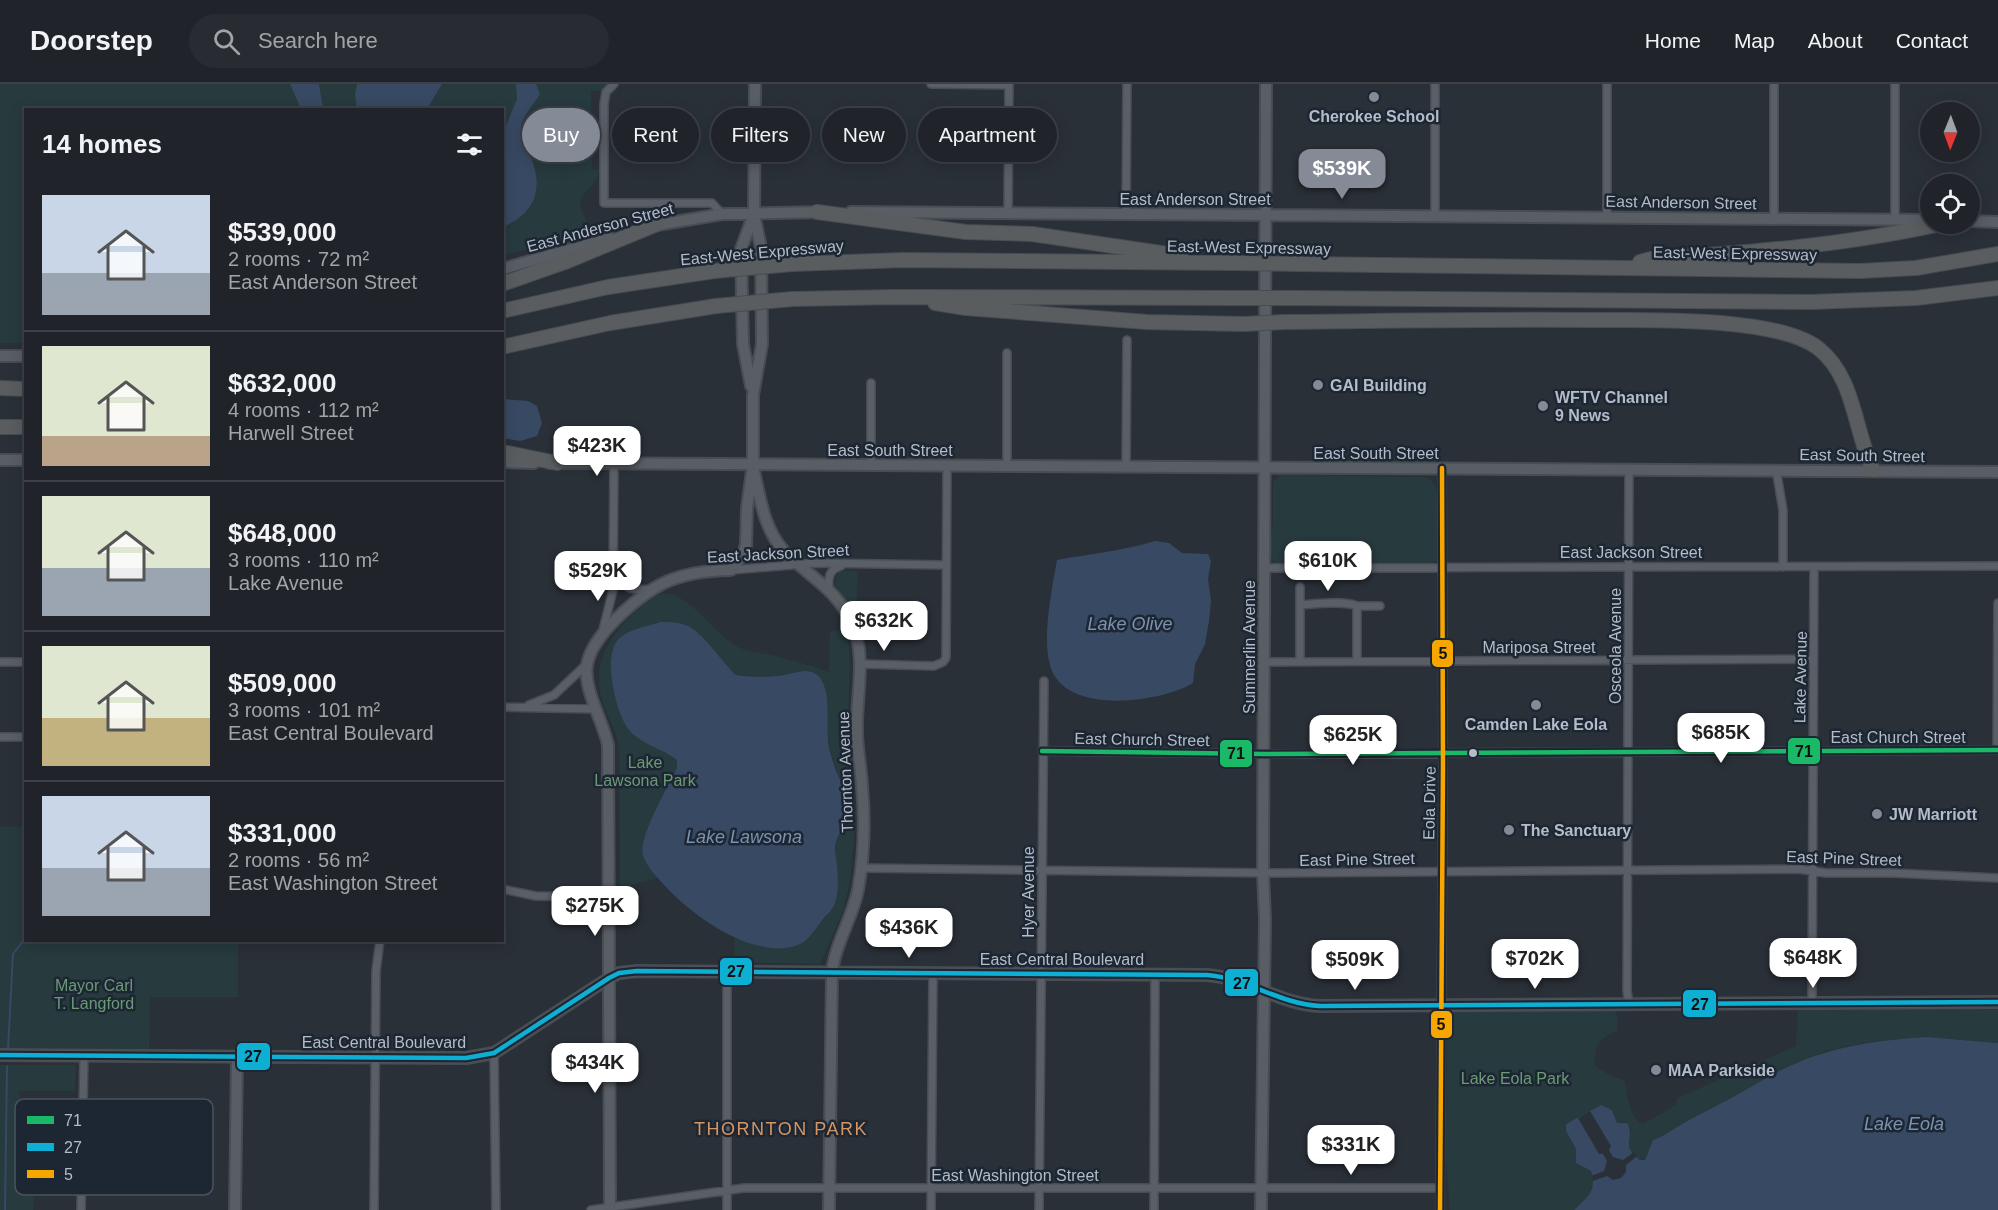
<!DOCTYPE html>
<meta charset="utf-8">
<style>
:root{--surface:#20242a;--page:#282c32;--text:#f1f3f6;--muted:#a2a4a8;--line:#3d4147;--accent:#848b96}
body{margin:0;font-family:Arial,sans-serif;background:var(--page);color:var(--text);height:100vh;display:flex;flex-direction:column;font-size:22px;white-space:nowrap}
*{box-sizing:border-box;margin:0}
p{font-size:20px;color:var(--muted)}
.icon{flex:none;width:33px;height:33px;fill:none;stroke:currentColor;stroke-width:2;stroke-linecap:round;stroke-linejoin:round}
.map{position:relative;flex:1;overflow:hidden}
.side{position:absolute;left:24px;top:24px;width:480px;height:834px;display:flex;flex-direction:column;background:var(--surface);border-radius:0px;box-shadow:0 3px 15px #0003,0 0 0 2px var(--line)}
.side>*{flex:none}
.guide{position:absolute;left:522px;top:24px;width:570px;height:54px;display:flex;gap:12px}
.needle{width:39px;rotate:181deg}
.tools{position:absolute;left:1920px;top:18px;display:grid;gap:12px}
.tools a{display:grid;place-items:center;width:60px;height:60px;border-radius:50%;background:var(--surface);box-shadow:0 3px 15px #0003,0 0 0 2px var(--line);font-size:30px}
.price{position:absolute;translate:-50% -51px;padding:0 14px;border-radius:12px;background:#fff;color:#222;font-size:20px;line-height:39px;filter:drop-shadow(0 2px 3px #0008)}
.price::after{content:'';position:absolute;left:50%;top:36px;width:18px;height:14px;margin-left:-9px;background:inherit;clip-path:polygon(0 0,100% 0,50% 100%)}
.price.on{background:var(--accent);color:#fff}
ul{padding:0;list-style:none}
li{display:flex;align-items:center;gap:18px;height:150px;padding:0 18px}
li+li{border-top:2px solid var(--line)}
li span{display:grid;place-items:center;flex:none;width:168px;height:120px;border-radius:0px;color:#555}
li>.icon{margin-inline-start:auto}
span .icon{width:72px;height:72px;fill:#fffc;stroke-width:1}
li b{font-size:26px}
h2{display:flex;justify-content:space-between;align-items:center;height:72px;padding:0 18px;font-size:26px}
.pill{padding:0 21px;border-radius:27px;background:var(--surface);box-shadow:0 3px 15px #0003,0 0 0 2px var(--line);font-size:21px;line-height:54px}
.pill.on{background:var(--accent);color:#fff}
header{display:flex;align-items:center;gap:36px;box-sizing:border-box;height:84px;padding:0 30px;background:var(--surface);border-bottom:2px solid var(--line)}
header strong{font-size:28px}
nav{display:flex;gap:33px;margin-inline-start:auto;font-size:21px}
.search{width:420px;height:54px;background:var(--page);display:flex;align-items:center;gap:15px;box-sizing:border-box;padding:0 21px;border-radius:33px;color:var(--muted);font-size:22px}
.map>svg:first-child{display:block}
.green{fill:#273a3e}
.water{fill:#384963}
.pier{fill:#2a3038}
.lines{fill:none;stroke-linecap:round;stroke-linejoin:round}
.stream{stroke:#384963;stroke-width:2}
.street-casing{stroke:#484c53;stroke-width:10}
.secondary-casing{stroke:#484c53;stroke-width:14}
.highway-casing{stroke:#474c53;stroke-width:16}
.street{stroke:#5a5e66;stroke-width:7}
.secondary{stroke:#595d64;stroke-width:10}
.highway{stroke:#5a5d60;stroke-width:14}
.highway-bridge-casing{stroke:#474c53;stroke-width:16;stroke-linecap:butt}
.highway-bridge{stroke:#5a5d60;stroke-width:14}
.bus-1-casing{stroke:#1d2633;stroke-width:9}
.bus-2-casing{stroke:#1d2633;stroke-width:9}
.bus-3-casing{stroke:#1d2633;stroke-width:9}
.bus-1{stroke:#1ab867;stroke-width:4.5}
.bus-2{stroke:#0dafd3;stroke-width:4.5}
.bus-3{stroke:#f7a600;stroke-width:4.5}
.poi-dot{fill:#848b96;stroke:#1d2633;stroke-width:2}
.bus-dot{fill:#b4bcc9;stroke:#1d2633;stroke-width:2}
.labels{text-anchor:middle;stroke-width:5;stroke-linejoin:round;paint-order:stroke}
.poi-label{font-size:16px;font-weight:bold;fill:#b4bcc9;stroke:#1d2633;text-anchor:start}
.street-label{font-size:16px;fill:#b4bcc9;stroke:#1d2633}
.park-label{font-size:16px;fill:#6b9a76;stroke:#1d2633}
.water-label{font-size:18px;font-style:italic;fill:#7c92b1;stroke:#1d2633}
.neighbourhood-label{font-size:18px;letter-spacing:1.5px;fill:#d59563;stroke:#1d2633}
.key{fill:#1d2633;stroke:#4a5360;stroke-width:1.5}
.key-label{font-size:16px;fill:#b4bcc9}
.line-badge{stroke:#1d2633;stroke-width:2}
.pale-badge-label{font-size:16px;text-anchor:middle;font-weight:bold;fill:#111}
</style>
<header>
<strong>Doorstep</strong>
<div class="search"><svg class="icon" aria-label="search" viewBox="0 0 24 24"><circle cx="10" cy="10" r="6"/><path d="M15 15l6 6"/></svg>Search here</div>
<nav><a>Home</a><a>Map</a><a>About</a><a>Contact</a></nav>
</header>
<div class="map">
<svg width="1998" height="1126" viewBox="0 0 1998 1126">
<rect width="100%" height="100%" fill="#2a3038"/>
<path class="green" d="M0 0H607L601 7H591L592 85 599 86C598 105 574 107 582 128 585 134 588 139 591 146L503 172 502 26H26L25 259H0Z
M1280 391 1425 393C1430 395 1434 398 1436 403 1439 412 1440 467 1437 477L1428 480 1277 479 1273 476 1269 469 1273 440V398Z
M838 487H858L856 525 863 526V551L848 554 850 575 848 633 856 728 854 753 850 798 843 827 820 880 735 878 734 853 764 864 821 838 833 824 836 814 837 780 834 765 838 750 847 734 846 709 833 679 828 657 827 616 820 595 806 587 775 592 736 591 723 579 670 670 677 675V684L646 748 651 785 658 794 620 804 619 663C616 647 608 634 603 620 590 579 611 549 640 524 650 515 662 505 676 512 702 524 717 555 745 566 753 569 763 569 771 571 791 576 810 581 829 588L830 547 840 546V508L835 500Z
M0 743H25L26 856 238 857V913H150L149 965 0 964Z
M1615 925 1618 937 1617 947C1598 955 1594 962 1595 982L1613 993 1624 996C1628 1010 1629 1034 1643 1040L1676 1021 1677 1014 1796 962 1798 926 1998 925V959C1916 950 1839 951 1766 994 1740 1009 1715 1023 1689 1037 1676 1043 1667 1051 1653 1056L1645 1075 1641 1076C1629 1069 1626 1060 1631 1047L1625 1038 1617 1039 1612 1026 1607 1025 1566 1040V1047L1576 1065V1079L1591 1087C1597 1108 1588 1112 1574 1126H1450L1446 1076 1447 936C1451 930 1452 927 1460 926Z
M0 981H76L75 1007H19L28 1077H35L33 1126H0Z"/>
<path class="water" d="M290 0H319L323 25H301Z
M357 0H442L427 25 357 26 355 11Z
M516 0H536L540 10C534 19 526 29 522 38 518 54 529 65 533 79 543 109 532 131 503 143V49L517 15Z
M503 315 528 317 537 322 542 339 537 352 520 357 503 354Z
M1155 457 1169 459 1182 469 1208 470 1211 477 1208 495 1211 517 1209 537 1205 560 1195 580 1193 599C1160 619 1063 632 1050 581 1042 555 1052 504 1057 476 1089 470 1123 467 1155 457Z
M660 538C669 538 680 538 688 542 704 550 722 578 736 591 749 593 764 593 777 592 786 591 795 588 804 587 835 586 826 637 828 656 828 663 831 671 833 678 838 696 853 715 847 734 844 744 836 752 835 763 834 769 837 775 837 781 838 794 839 810 834 822 831 828 824 833 820 839 813 848 808 857 798 861 755 877 694 833 667 804 659 795 646 783 643 771 638 753 668 703 677 684V676C662 664 642 661 629 646 616 630 603 575 617 557 627 545 646 543 660 538Z
M1926 953 1998 959V1126H1574C1588 1112 1597 1108 1591 1087L1576 1079V1065L1566 1047V1040L1601 1021 1612 1026 1617 1039H1627C1636 1054 1619 1061 1640 1076H1645L1653 1056C1667 1051 1676 1043 1689 1036 1715 1023 1741 1009 1766 994 1819 964 1867 957 1926 953Z"/>
<path class="pier" d="M1590 1027 1611 1062 1609 1066 1613 1073 1623 1076 1634 1068 1637 1072 1626 1081V1088L1621 1094 1613 1096 1607 1092 1593 1097 1591 1092 1604 1087 1607 1077 1603 1070H1599L1578 1034Z"/>
<g class="lines">
<path class="stream" d="M8 965 13 870 26 853
M5 1126 7 982"/>
<defs>
<path id="street" d="M614 0 606 8 604 20V119H712L722 130
M931 0 1009 1
M1774 0V134
M1008 129 1009 0
M1126 130 1127 0
M1435 131V0
M1607 133V0
M1895 135V0
M871 299V381
M1007 382V269
M1126 383 1127 256
M1776 385 1783 426V483
M1264 484 1998 482
M731 486 815 479 946 481
M613 490C625 505 632 507 651 505
M1300 503V521
M829 505C828 494 829 485 841 482
M1357 522H1380
M603 546 613 506 614 379
M0 578H26
M1264 578 1813 575
M1300 578V521C1315 520 1344 516 1357 522V577
M860 580 934 582 943 578 946 574 947 382
M529 621 554 611 587 580
M502 623 596 625
M0 653H26
M1997 666 1998 519
M1042 667 1264 670 1998 666
M860 784 1275 789 1799 785 1826 789H1892L1998 794
M502 805 536 812 609 813
M1812 919 1814 483
M1629 920 1627 907 1629 385
M494 969 496 1126
M81 1126 84 971
M374 1126 376 887 380 856
M591 1126 744 1104H1440
M727 1126V888
M931 1126 933 890
M1039 1126 1044 597
M1154 1126 1155 890
M1440 1126 1443 682 1442 384"/>
<path id="secondary" d="M851 128 1930 136
M1970 137 1998 138
M651 142 722 130 823 128
M502 185 610 154
M0 272H26
M751 302 743 260 741 165 754 130 755 0
M0 376H26
M502 378 534 379
M549 379 1998 388
M754 387C760 414 764 445 784 467 810 494 834 502 852 539 867 573 856 611 857 647 857 665 861 683 862 702 865 735 864 773 858 806 852 835 835 860 832 888L829 1126
M0 971 466 974 494 969 609 894 619 889 637 887 1207 891C1247 894 1279 920 1320 922L1998 918
M235 1126 237 974
M610 1126 608 661C603 637 583 605 587 581 590 563 604 547 616 535 654 498 679 487 731 486L743 470 746 461 747 424 753 380V311L762 260 761 164 754 130
M1261 1126 1265 836 1263 789 1266 0"/>
<path id="highway" d="M817 128 966 148 1032 150 1181 172
M1640 178 1651 175C1748 169 1845 161 1941 140
M792 180 903 176 1234 179
M1299 180 1860 187 1916 184 1998 170
M502 200 565 178 657 140
M1298 214 1811 218 1916 214 1998 204
M793 215 895 213 1233 214
M935 219 966 224 1147 238 1244 240
M502 227 608 203 714 187
M1284 238C1386 237 1488 235 1590 236 1644 236 1776 232 1818 264 1855 293 1854 346 1873 386
M502 263 610 239 716 222
M0 304 26 305
M0 343H26
M502 368 557 379"/>
</defs>
<use href="#street" class="street-casing"/>
<use href="#secondary" class="secondary-casing"/>
<use href="#highway" class="highway-casing"/>
<use href="#street" class="street"/>
<use href="#secondary" class="secondary"/>
<use href="#highway" class="highway"/>
<defs>
<path id="highway-bridge" d="M1234 179 1299 180
M714 187 792 180
M1233 214H1298
M716 222 793 215
M1244 240 1284 238"/>
</defs>
<use href="#highway-bridge" class="highway-bridge-casing"/>
<use href="#highway-bridge" class="highway-bridge"/>
<defs>
<path id="bus-1" d="M1042 667 1264 670 1998 666"/>
<path id="bus-2" d="M0 971 466 974 494 969 609 894 619 889 637 887 1207 891C1247 894 1279 920 1320 922L1998 918"/>
<path id="bus-3" d="M1440 1126 1443 682 1442 384"/>
</defs>
<use href="#bus-1" class="bus-1-casing"/>
<use href="#bus-2" class="bus-2-casing"/>
<use href="#bus-3" class="bus-3-casing"/>
<use href="#bus-1" class="bus-1"/>
<use href="#bus-2" class="bus-2"/>
<use href="#bus-3" class="bus-3"/>
</g>
<g class="poi-dot">
<circle cx="1374" cy="13" r="6"/>
<circle cx="1318" cy="301" r="6"/>
<circle cx="1543" cy="322" r="6"/>
<circle cx="1536" cy="621" r="6"/>
<circle cx="1877" cy="730" r="6"/>
<circle cx="1509" cy="746" r="6"/>
<circle cx="1656" cy="986" r="6"/>
</g>
<circle class="bus-dot" cx="1473" cy="669" r="5"/>
<g class="labels">
<g class="poi-label">
<text x="1374" y="38" text-anchor="middle">Cherokee School</text>
<text x="1330" y="307">GAI Building</text>
<text x="1555" y="319">WFTV Channel<tspan x="1555" dy="18">9 News</tspan></text>
<text x="1536" y="646" text-anchor="middle">Camden Lake Eola</text>
<text x="1889" y="736">JW Marriott</text>
<text x="1521" y="752">The Sanctuary</text>
<text x="1668" y="992">MAA Parkside</text>
</g>
<g class="street-label">
<text x="1195" y="121">East Anderson Street</text>
<text transform="translate(1681 118) rotate(1)" y="6">East Anderson Street</text>
<text transform="translate(600 143) rotate(-15)" y="6">East Anderson Street</text>
<text transform="translate(1249 163) rotate(1)" y="6">East-West Expressway</text>
<text transform="translate(762 168) rotate(-5)" y="6">East-West Expressway</text>
<text transform="translate(1735 169) rotate(1)" y="6">East-West Expressway</text>
<text x="890" y="372">East South Street</text>
<text x="1376" y="375">East South Street</text>
<text transform="translate(1862 371) rotate(1)" y="6">East South Street</text>
<text x="1631" y="474">East Jackson Street</text>
<text transform="translate(778 469) rotate(-3)" y="6">East Jackson Street</text>
<text transform="translate(1615 562) rotate(-90)" y="6">Osceola Avenue</text>
<text transform="translate(1249 563) rotate(-90)" y="6">Summerlin Avenue</text>
<text x="1539" y="569">Mariposa Street</text>
<text transform="translate(1800 593) rotate(-89)" y="6">Lake Avenue</text>
<text x="1898" y="659">East Church Street</text>
<text transform="translate(1142 655) rotate(1)" y="6">East Church Street</text>
<text transform="translate(845 688) rotate(-92)" y="6">Thornton Avenue</text>
<text transform="translate(1429 719) rotate(-89)" y="6">Eola Drive</text>
<text transform="translate(1844 774) rotate(2)" y="6">East Pine Street</text>
<text transform="translate(1357 775) rotate(-1)" y="6">East Pine Street</text>
<text transform="translate(1028 808) rotate(-90)" y="6">Hyer Avenue</text>
<text x="1062" y="881">East Central Boulevard</text>
<text x="384" y="964">East Central Boulevard</text>
<text x="1015" y="1097">East Washington Street</text>
</g>
<g class="park-label">
<text x="645" y="684">Lake<tspan x="645" dy="18">Lawsona Park</tspan></text>
<text x="94" y="907">Mayor Carl<tspan x="94" dy="18">T. Langford</tspan></text>
<text x="1515" y="1000">Lake Eola Park</text>
</g>
<g class="water-label">
<text x="1130" y="546">Lake Olive</text>
<text x="744" y="759">Lake Lawsona</text>
<text x="1904" y="1046">Lake Eola</text>
</g>
<g class="neighbourhood-label">
<text x="781" y="1051">THORNTON PARK</text>
</g>
</g>
<rect x="15" y="1015" width="198" height="96" rx="9" class="key"/>
<rect x="27" y="1032" width="27" height="8" fill="#1ab867"/>
<rect x="27" y="1059" width="27" height="8" fill="#0dafd3"/>
<rect x="27" y="1086" width="27" height="8" fill="#f7a600"/>
<g class="key-label">
<text x="64" y="1042">71</text>
<text x="64" y="1069">27</text>
<text x="64" y="1096">5</text>
</g>
<g class="line-badge">
<rect x="1431" y="555" width="23" height="29" rx="6" fill="#f7a600"/>
<rect x="1787" y="653" width="34" height="28" rx="6" fill="#1ab867"/>
<rect x="1219" y="655" width="34" height="29" rx="6" fill="#1ab867"/>
<rect x="719" y="873" width="34" height="29" rx="6" fill="#0dafd3"/>
<rect x="1224" y="884" width="35" height="29" rx="6" fill="#0dafd3"/>
<rect x="1682" y="905" width="35" height="29" rx="6" fill="#0dafd3"/>
<rect x="1430" y="926" width="23" height="29" rx="6" fill="#f7a600"/>
<rect x="236" y="958" width="35" height="29" rx="6" fill="#0dafd3"/>
</g>
<g class="pale-badge-label">
<text x="1443" y="575">5</text>
<text x="1804" y="673">71</text>
<text x="1236" y="675">71</text>
<text x="736" y="893">27</text>
<text x="1242" y="905">27</text>
<text x="1700" y="926">27</text>
<text x="1441" y="946">5</text>
<text x="253" y="978">27</text>
</g>
</svg>
<div class="tools">
<a><svg class="needle" viewBox="-14 -14 28 28"><path d="M0-13l5 13h-10z" fill="#e53935"/><path d="M0 13l5-13h-10z" fill="#a2a4a8"/></svg></a>
<a><svg class="icon" aria-label="locate" viewBox="0 0 24 24"><circle cx="12" cy="12" r="6"/><path d="M12 2v4M12 18v4M2 12h4M18 12h4"/></svg></a>
</div>
<b class="price on" style="left:1342px;top:116px">$539K</b>
<b class="price" style="left:597px;top:393px">$423K</b>
<b class="price" style="left:1328px;top:508px">$610K</b>
<b class="price" style="left:598px;top:518px">$529K</b>
<b class="price" style="left:884px;top:568px">$632K</b>
<b class="price" style="left:1721px;top:680px">$685K</b>
<b class="price" style="left:1353px;top:682px">$625K</b>
<b class="price" style="left:595px;top:853px">$275K</b>
<b class="price" style="left:909px;top:875px">$436K</b>
<b class="price" style="left:1813px;top:905px">$648K</b>
<b class="price" style="left:1535px;top:906px">$702K</b>
<b class="price" style="left:1355px;top:907px">$509K</b>
<b class="price" style="left:595px;top:1010px">$434K</b>
<b class="price" style="left:1351px;top:1092px">$331K</b>
<div class="guide">
<a class="pill on">Buy</a>
<a class="pill">Rent</a>
<a class="pill">Filters</a>
<a class="pill">New</a>
<a class="pill">Apartment</a>
</div>
<section class="side">
<h2>14 homes<svg class="icon" aria-label="filters" viewBox="0 0 24 24"><path d="M4 7h16M4 17h16"/><circle cx="9" cy="7" r="2"/><circle cx="15" cy="17" r="2"/></svg></h2>
<ul>
<li><span style="background:linear-gradient(#c9d6e8 65%,#9aa5b1 0)"><svg class="icon" aria-label="home" viewBox="0 0 24 24"><path d="M3 11l9-7 9 7M6 9v11h12V9"/></svg></span><div><b>$539,000</b><p>2 rooms · 72 m²</p><p>East Anderson Street</p></div></li>
<li><span style="background:linear-gradient(#dfe7d0 75%,#b9a48a 0)"><svg class="icon" aria-label="home" viewBox="0 0 24 24"><path d="M3 11l9-7 9 7M6 9v11h12V9"/></svg></span><div><b>$632,000</b><p>4 rooms · 112 m²</p><p>Harwell Street</p></div></li>
<li><span style="background:linear-gradient(#dfe7d0 60%,#9aa5b1 0)"><svg class="icon" aria-label="home" viewBox="0 0 24 24"><path d="M3 11l9-7 9 7M6 9v11h12V9"/></svg></span><div><b>$648,000</b><p>3 rooms · 110 m²</p><p>Lake Avenue</p></div></li>
<li><span style="background:linear-gradient(#dfe7d0 60%,#c2b280 0)"><svg class="icon" aria-label="home" viewBox="0 0 24 24"><path d="M3 11l9-7 9 7M6 9v11h12V9"/></svg></span><div><b>$509,000</b><p>3 rooms · 101 m²</p><p>East Central Boulevard</p></div></li>
<li><span style="background:linear-gradient(#c9d6e8 60%,#9aa5b1 0)"><svg class="icon" aria-label="home" viewBox="0 0 24 24"><path d="M3 11l9-7 9 7M6 9v11h12V9"/></svg></span><div><b>$331,000</b><p>2 rooms · 56 m²</p><p>East Washington Street</p></div></li>
</ul>
</section>
</div>
